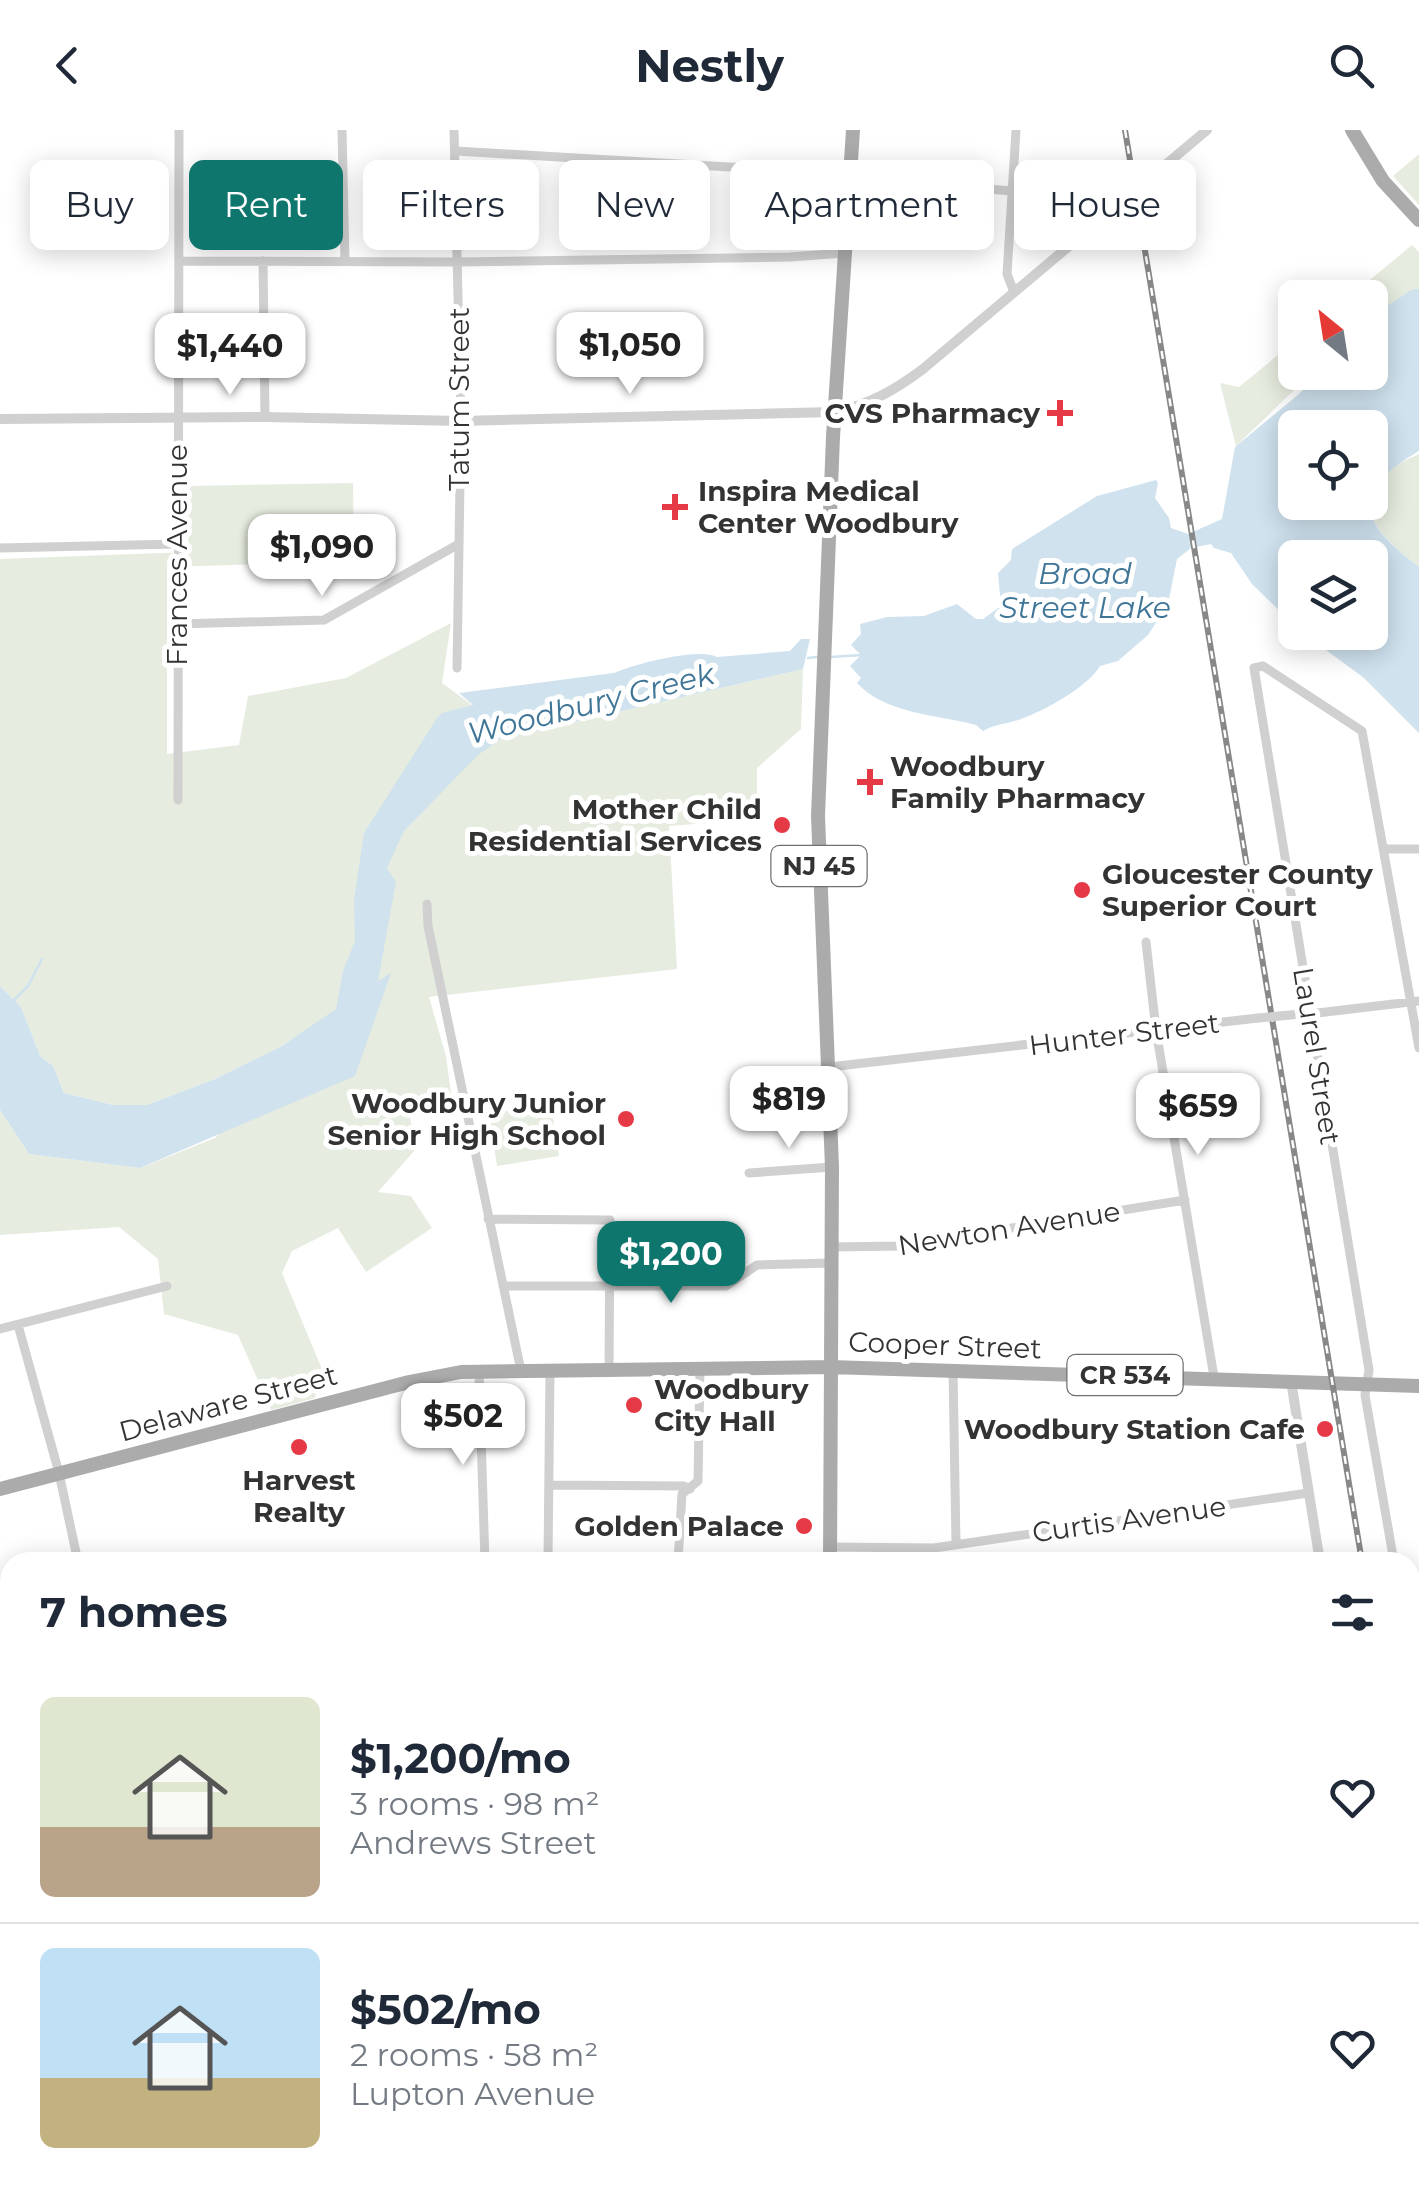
<!DOCTYPE html>
<meta charset="utf-8">
<style>
:root{--surface:#fff;--page:#f6f6f7;--text:#1f2937;--muted:#747a83;--line:#e0e1e3;--accent:#0f766e}
body{margin:0;font-family:Montserrat,sans-serif;background:var(--page);color:var(--text);height:100vh;display:flex;flex-direction:column;font-size:38px;white-space:nowrap}
*{box-sizing:border-box;margin:0}
p{font-size:32px;color:var(--muted)}
.icon{flex:none;width:55px;height:55px;fill:none;stroke:currentColor;stroke-width:2;stroke-linecap:round;stroke-linejoin:round}
.map{position:relative;flex:1;overflow:hidden}
.sheet{position:absolute;left:0px;top:1422px;width:1420px;height:642px;display:flex;flex-direction:column;background:var(--surface);border-radius:30px 30px 0 0;box-shadow:0 5px 25px #0003}
.sheet>*{flex:none}
.banner{position:absolute;left:30px;top:30px;width:1360px;height:90px;display:flex;gap:20px}
.needle{width:65px;rotate:330deg}
.controls{position:absolute;left:1278px;top:150px;display:grid;gap:20px}
.controls a{display:grid;place-items:center;width:110px;height:110px;border-radius:15px;background:var(--surface);box-shadow:0 5px 25px #0003;font-size:50px}
.price{position:absolute;translate:-50% -85px;padding:0 22px;border-radius:20px;background:#fff;color:#222;font-size:32px;line-height:65px;filter:drop-shadow(0 2px 5px #0008)}
.price::after{content:'';position:absolute;left:50%;top:60px;width:30px;height:22px;margin-left:-15px;background:inherit;clip-path:polygon(0 0,100% 0,50% 100%)}
.price.current{background:var(--accent);color:#fff}
ul{padding:0;list-style:none}
li{display:flex;align-items:center;gap:30px;height:250px;padding:0 40px}
li+li{border-top:2px solid var(--line)}
li span{display:grid;place-items:center;flex:none;width:280px;height:200px;border-radius:15px;color:#555}
li>.icon{margin-inline-start:auto}
span .icon{width:120px;height:120px;fill:#fffc;stroke-width:1}
li b{font-size:42px}
h2{display:flex;justify-content:space-between;align-items:center;height:120px;padding:0 40px;font-size:42px}
.tag{padding:0 35px;border-radius:15px;background:var(--surface);box-shadow:0 5px 25px #0003;font-size:35px;line-height:90px}
.tag.current{background:var(--accent);color:#fff}
header{display:flex;justify-content:space-between;align-items:center;height:130px;padding:0 40px;background:var(--surface);font-size:45px;font-weight:700}
.map>svg:first-child{display:block}
.green{fill:#e6ecdf}
.water{fill:#cfe2ee;fill-rule:evenodd}
.lines{fill:none;stroke-linecap:round;stroke-linejoin:round}
.stream{stroke:#cfe2ee;stroke-width:2.5}
.minor{stroke:#d0d0d0;stroke-width:9}
.tertiary{stroke:#d0d0d0;stroke-width:10}
.primary{stroke:#ababab;stroke-width:14}
.rail-casing{stroke:#888;stroke-width:6}
.rail{stroke:#fff;stroke-width:2.5;stroke-dasharray:8;stroke-linecap:butt}
.minor-bridge{stroke:#d0d0d0;stroke-width:9}
.poi-dot{fill:#e63946;stroke:#fff;stroke-width:4}
.labels{text-anchor:middle;stroke-width:10;stroke-linejoin:round;paint-order:stroke}
.shield{fill:#fff;stroke:#707070;stroke-width:2.5}
.shield-label{font-size:25px;font-weight:bold;fill:#333}
.street-label{font-size:28px;fill:#333;stroke:#fff}
.poi-label{font-size:28px;font-weight:bold;fill:#333;stroke:#fff;text-anchor:end}
.water-label{font-size:30px;font-style:italic;fill:#3f7597;stroke:#fff}
</style>
<header><svg class="icon" aria-label="back" viewBox="0 0 24 24"><path d="M15 5l-7 7 7 7"/></svg>Nestly<svg class="icon" aria-label="search" viewBox="0 0 24 24"><circle cx="10" cy="10" r="6"/><path d="M15 15l6 6"/></svg></header>
<div class="map">
<svg width="1419" height="2064" viewBox="0 0 1419 2064">
<rect width="100%" height="100%" fill="#fff"/>
<path class="green" d="M1419 24V75L1393 46Z
M1412 115 1419 122V163L1370 189V168H1348Z
M1295 211V242L1312 243 1236 316 1220 253 1239 257Z
M1419 324V437C1366 397 1341 358 1419 324Z
M353 353 354 431 167 437V624L239 615 248 566 346 548 451 493 442 553 514 606 803 539 801 599 757 638V689L669 696 677 839 429 867 446 926 452 971 410 986 415 1020 378 1062 411 1066 432 1098 366 1142 338 1098 292 1121 282 1143 321 1237 315 1268 271 1280 238 1205 164 1184 158 1129 119 1097 0 1105V980L29 1024 140 1038 215 1008 390 845 282 916 215 949 147 975H113L64 963 53 936 40 926 21 877 0 856V429L189 422 186 356Z
M551 974 559 1026 497 1036 489 984Z
M1038 2055H1161L1168 2064H1039Z"/>
<path class="water" d="M1413 159H1419V321C1347 363 1361 393 1419 437V603L1364 548 1303 503 1370 502V428H1295V496L1252 454 1231 423 1214 418 1211 414 1191 418 1177 429 1168 474 1148 505 1118 531 1100 536C1089 556 1044 581 1021 589 1008 594 995 594 983 601L976 595C939 585 885 584 857 553L861 548 850 536 861 525 851 515 861 504 860 494 887 487 924 486 957 474 976 489H983L1001 476 998 443 1011 430 1012 419 1097 366 1156 350 1158 353 1155 368 1169 388 1171 398 1188 404 1222 389 1235 317 1299 264 1320 243 1370 242V187ZM1295 298H1370V372H1295Z
M801 509H810L803 539 514 606 509 603 478 625 404 701 387 738 396 752 378 851 391 843 355 946 140 1038 29 1024 0 980V856L21 877 40 926 53 936 64 963 113 975H147L215 949 282 916 336 879 343 841 355 811 354 770 364 703 437 588 442 583 473 575 459 563 614 543C634 534 699 517 717 527L790 521Z"/>
<g class="lines">
<path class="stream" d="M830 527 862 525
M808 528 817 527
M12 872 28 856 42 829"/>
<path class="minor" d="M342 0 345 131
M454 0 461 291 457 538
M456 21 850 44
M850 49 1013 61
M180 131 459 132 790 127 845 123
M263 131 265 287
M1014 162 1007 144 1016 0
M0 418 177 414
M178 494 324 490 457 415
M178 670 179 0
M1383 719H1419
M427 774 428 796 521 1241
M1146 812 1156 900 1214 1247
M1309 884 1419 871
M829 937 1258 888
M749 1043 832 1037
M488 1089 610 1090 609 1240
M832 1117 900 1116 1185 1070
M503 1156H726L757 1135 832 1133
M18 1195 59 1343 78 1432
M0 1199 167 1156
M953 1240 956 1414
M479 1242 485 1432
M549 1355 684 1356 690 1359
M830 1417 934 1418 1308 1363
M548 1432 550 1240
M678 1432 682 1364 698 1351 700 1239
M1394 1432 1365 1265 1369 1240 1254 538 1263 536 1362 601 1419 918
M1410 1526 1419 1576
M0 1578 10 1576
M0 1709 10 1750
M0 2008 10 2005
M206 2055 208 2064
M381 2055 383 2064
M520 2055 522 2064
M616 2055 618 2064
M1030 2055 1031 2064"/>
<path class="tertiary" d="M0 289 265 287 461 291 834 282C869 275 895 260 923 239L1207 0
M1291 1251 1320 1432
M1410 1902 1419 1941
M1410 1988 1419 1989
M1410 2034 1419 2007
M1257 2055 1265 2064
M1399 2064 1402 2055"/>
<path class="primary" d="M1352 0 1383 51 1419 90
M0 1359 409 1252 461 1242 830 1237 1419 1256
M830 1432 832 1037 818 686 833 307 853 0
M830 2055V2064"/>
<defs>
<path id="rail" d="M1125 0 1362 1432
M1410 1705 1419 1752"/>
</defs>
<use href="#rail" class="rail-casing"/>
<use href="#rail" class="rail"/>
<path class="minor-bridge" d="M1258 888 1301 884"/>
</g>
<g class="poi-dot">
<path d="M1055 268h10v10h10v10h-10v10h-10v-10h-10v-10h10z"/>
<path d="M670 362h10v10h10v10h-10v10h-10v-10h-10v-10h10z"/>
<path d="M865 637h10v10h10v10h-10v10h-10v-10h-10v-10h10z"/>
<circle cx="782" cy="695" r="10"/>
<circle cx="1082" cy="760" r="10"/>
<circle cx="626" cy="989" r="10"/>
<circle cx="634" cy="1275" r="10"/>
<circle cx="1325" cy="1299" r="10"/>
<circle cx="299" cy="1317" r="10"/>
<circle cx="804" cy="1396" r="10"/>
</g>
<g class="labels">
<g class="shield">
<rect x="771.5" y="716" width="95" height="40" rx="8"/>
<rect x="1067.5" y="1225" width="115" height="40" rx="8"/>
</g>
<g class="shield-label">
<text x="819" y="745">NJ 45</text>
<text x="1125" y="1254">CR 534</text>
</g>
<g class="street-label">
<text transform="translate(459 269) rotate(-90)" y="10">Tatum Street</text>
<text transform="translate(177 425) rotate(-90)" y="10">Frances Avenue</text>
<text transform="translate(1124 904) rotate(-7)" y="10">Hunter Street</text>
<text transform="translate(1317 926) rotate(81)" y="10">Laurel Street</text>
<text transform="translate(1009 1098) rotate(-9)" y="10">Newton Avenue</text>
<text transform="translate(945 1215) rotate(2)" y="10">Cooper Street</text>
<text transform="translate(228 1273) rotate(-15)" y="10">Delaware Street</text>
<text transform="translate(1129 1389) rotate(-8)" y="10">Curtis Avenue</text>
</g>
<g class="poi-label">
<text x="1040" y="293">CVS Pharmacy</text>
<text x="698" y="371" text-anchor="start">Inspira Medical<tspan x="698" dy="32">Center Woodbury</tspan></text>
<text x="890" y="646" text-anchor="start">Woodbury<tspan x="890" dy="32">Family Pharmacy</tspan></text>
<text x="762" y="689">Mother Child<tspan x="762" dy="32">Residential Services</tspan></text>
<text x="1102" y="754" text-anchor="start">Gloucester County<tspan x="1102" dy="32">Superior Court</tspan></text>
<text x="606" y="983">Woodbury Junior<tspan x="606" dy="32">Senior High School</tspan></text>
<text x="654" y="1269" text-anchor="start">Woodbury<tspan x="654" dy="32">City Hall</tspan></text>
<text x="1305" y="1309">Woodbury Station Cafe</text>
<text x="299" y="1360" text-anchor="middle">Harvest<tspan x="299" dy="32">Realty</tspan></text>
<text x="784" y="1406">Golden Palace</text>
</g>
<g class="water-label">
<text x="1085" y="454">Broad<tspan x="1085" dy="34">Street Lake</tspan></text>
<text transform="translate(591 574) rotate(-14)" y="10">Woodbury Creek</text>
</g>
</g>
</svg>
<div class="controls">
<a><svg class="needle" viewBox="-14 -14 28 28"><path d="M0-13l5 13h-10z" fill="#e53935"/><path d="M0 13l5-13h-10z" fill="#747a83"/></svg></a>
<a><svg class="icon" aria-label="locate" viewBox="0 0 24 24"><circle cx="12" cy="12" r="6"/><path d="M12 2v4M12 18v4M2 12h4M18 12h4"/></svg></a>
<a><svg class="icon" aria-label="layers" viewBox="0 0 24 24"><path d="M12 4l9 5-9 5-9-5zM3 14l9 5 9-5"/></svg></a>
</div>
<b class="price" style="left:630px;top:267px">$1,050</b>
<b class="price" style="left:230px;top:268px">$1,440</b>
<b class="price" style="left:322px;top:469px">$1,090</b>
<b class="price" style="left:789px;top:1021px">$819</b>
<b class="price" style="left:1198px;top:1028px">$659</b>
<b class="price current" style="left:671px;top:1176px">$1,200</b>
<b class="price" style="left:463px;top:1338px">$502</b>
<div class="banner">
<a class="tag">Buy</a>
<a class="tag current">Rent</a>
<a class="tag">Filters</a>
<a class="tag">New</a>
<a class="tag">Apartment</a>
<a class="tag">House</a>
</div>
<section class="sheet">
<h2>7 homes<svg class="icon" aria-label="filters" viewBox="0 0 24 24"><path d="M4 7h16M4 17h16"/><circle cx="9" cy="7" r="2"/><circle cx="15" cy="17" r="2"/></svg></h2>
<ul>
<li><span style="background:linear-gradient(#dfe7d0 65%,#b9a48a 0)"><svg class="icon" aria-label="home" viewBox="0 0 24 24"><path d="M3 11l9-7 9 7M6 9v11h12V9"/></svg></span><div><b>$1,200/mo</b><p>3 rooms · 98 m²</p><p>Andrews Street</p></div><svg class="icon" aria-label="heart" viewBox="0 0 24 24"><path d="M12 20l-8-8c-3-5 5-10 8-4 3-6 11-1 8 4z"/></svg></li>
<li><span style="background:linear-gradient(#bfe0f5 65%,#c2b280 0)"><svg class="icon" aria-label="home" viewBox="0 0 24 24"><path d="M3 11l9-7 9 7M6 9v11h12V9"/></svg></span><div><b>$502/mo</b><p>2 rooms · 58 m²</p><p>Lupton Avenue</p></div><svg class="icon" aria-label="heart" viewBox="0 0 24 24"><path d="M12 20l-8-8c-3-5 5-10 8-4 3-6 11-1 8 4z"/></svg></li>
</ul>
</section>
</div>
